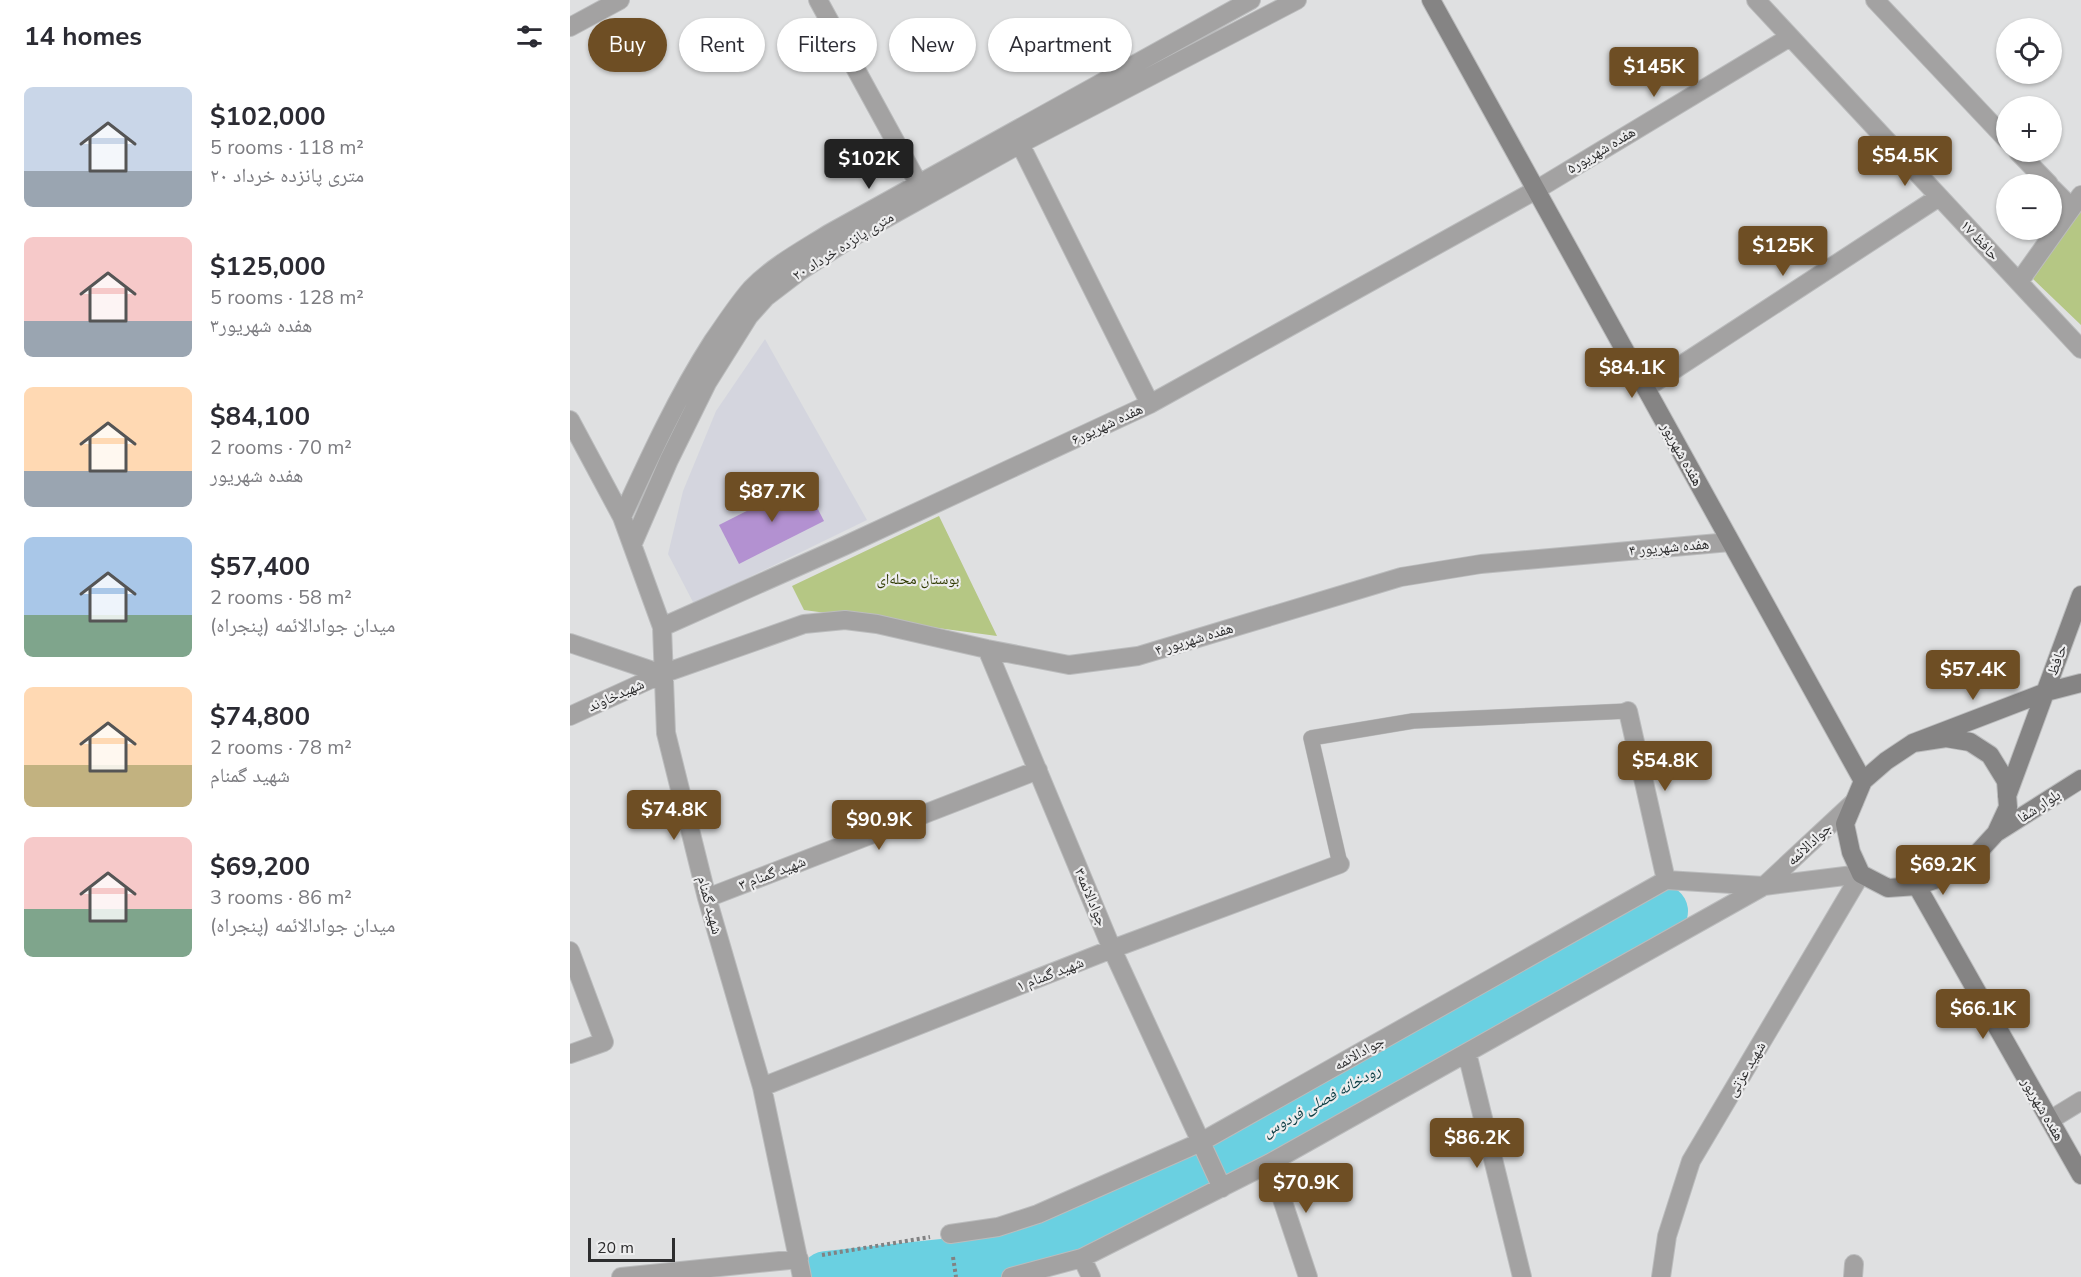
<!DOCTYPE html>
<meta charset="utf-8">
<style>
:root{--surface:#fff;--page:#f2f2f3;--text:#2b2b33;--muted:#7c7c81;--accent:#6e4e24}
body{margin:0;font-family:"Nunito Sans","Noto Naskh Arabic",sans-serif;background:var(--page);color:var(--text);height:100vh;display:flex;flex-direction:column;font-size:22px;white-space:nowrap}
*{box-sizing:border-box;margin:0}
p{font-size:20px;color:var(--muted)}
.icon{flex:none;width:33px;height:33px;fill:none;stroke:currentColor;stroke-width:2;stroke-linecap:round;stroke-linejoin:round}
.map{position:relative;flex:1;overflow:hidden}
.panel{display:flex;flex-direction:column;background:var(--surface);width:570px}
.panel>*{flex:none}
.hud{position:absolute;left:18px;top:18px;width:570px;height:54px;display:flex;gap:12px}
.fabs{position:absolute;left:1426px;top:18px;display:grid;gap:12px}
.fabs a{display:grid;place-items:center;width:66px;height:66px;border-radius:50%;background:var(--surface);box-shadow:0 2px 4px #0004;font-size:30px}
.scale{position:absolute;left:18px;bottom:15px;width:87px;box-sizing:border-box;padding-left:6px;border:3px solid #2d2d2e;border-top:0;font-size:16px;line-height:21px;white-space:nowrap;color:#2d2d2e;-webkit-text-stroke:4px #ededee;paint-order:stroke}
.price{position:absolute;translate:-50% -51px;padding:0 14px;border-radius:6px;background:var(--accent);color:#fff;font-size:20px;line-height:39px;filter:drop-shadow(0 2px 3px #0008)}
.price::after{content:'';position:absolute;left:50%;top:36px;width:18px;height:14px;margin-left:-9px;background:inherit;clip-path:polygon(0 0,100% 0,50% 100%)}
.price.selected{background:#222;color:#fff}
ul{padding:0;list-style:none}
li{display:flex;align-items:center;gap:18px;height:150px;padding:0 24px}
li span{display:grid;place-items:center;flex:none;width:168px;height:120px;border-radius:9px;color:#555}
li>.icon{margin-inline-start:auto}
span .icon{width:72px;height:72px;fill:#fffc;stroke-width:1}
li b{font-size:26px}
h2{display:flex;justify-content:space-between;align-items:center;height:72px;padding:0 24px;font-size:26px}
.tag{padding:0 21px;border-radius:27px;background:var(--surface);box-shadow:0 2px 4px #0004;font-size:21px;line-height:54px}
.tag.selected{background:var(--accent);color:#fff}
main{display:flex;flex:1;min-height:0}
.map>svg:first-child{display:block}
.built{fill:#d4d5de}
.green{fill:#b5c784}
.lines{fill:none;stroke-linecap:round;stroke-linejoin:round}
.river{stroke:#6ad0e1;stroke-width:52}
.building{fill:#b391d1}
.lane-casing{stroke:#bbbcbd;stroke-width:16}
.street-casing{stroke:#bbbcbd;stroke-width:20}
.secondary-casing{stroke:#bbbcbd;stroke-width:20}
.path{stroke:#818283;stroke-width:4;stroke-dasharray:3 3;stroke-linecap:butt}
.lane{stroke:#a3a2a2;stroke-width:15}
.street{stroke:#a3a2a2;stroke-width:18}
.secondary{stroke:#858484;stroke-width:18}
.labels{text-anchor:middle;stroke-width:4.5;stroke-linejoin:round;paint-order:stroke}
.street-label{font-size:15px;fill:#2d2d2e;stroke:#ededee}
.park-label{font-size:15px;fill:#303b02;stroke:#ededee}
.water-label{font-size:16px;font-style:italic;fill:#0a3c43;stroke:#ededee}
</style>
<main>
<section class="panel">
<h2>14 homes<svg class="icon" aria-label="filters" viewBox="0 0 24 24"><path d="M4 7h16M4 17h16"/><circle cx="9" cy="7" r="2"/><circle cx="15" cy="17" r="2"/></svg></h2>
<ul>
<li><span style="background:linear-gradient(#c9d6e8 70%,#9aa5b1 0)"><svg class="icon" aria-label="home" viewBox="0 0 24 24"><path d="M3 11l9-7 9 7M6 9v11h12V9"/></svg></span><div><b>$102,000</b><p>5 rooms · 118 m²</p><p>۲۰ متری پانزده خرداد</p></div></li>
<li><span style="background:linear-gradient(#f6c9c9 70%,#9aa5b1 0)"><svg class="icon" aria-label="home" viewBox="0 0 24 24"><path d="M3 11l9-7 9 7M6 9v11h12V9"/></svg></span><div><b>$125,000</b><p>5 rooms · 128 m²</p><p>هفده شهریور۳</p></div></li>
<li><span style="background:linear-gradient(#ffd9b3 70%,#9aa5b1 0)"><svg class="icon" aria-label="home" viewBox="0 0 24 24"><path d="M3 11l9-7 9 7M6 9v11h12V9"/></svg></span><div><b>$84,100</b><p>2 rooms · 70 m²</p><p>هفده شهریور</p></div></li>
<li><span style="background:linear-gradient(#a9c7e8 65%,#7fa58c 0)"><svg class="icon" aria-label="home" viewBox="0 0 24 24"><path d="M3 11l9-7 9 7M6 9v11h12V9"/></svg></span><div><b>$57,400</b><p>2 rooms · 58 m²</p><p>میدان جوادالائمه (پنجراه)</p></div></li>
<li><span style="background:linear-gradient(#ffd9b3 65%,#c2b280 0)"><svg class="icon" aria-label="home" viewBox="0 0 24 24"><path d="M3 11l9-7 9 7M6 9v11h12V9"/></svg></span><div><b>$74,800</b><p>2 rooms · 78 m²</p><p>شهید گمنام</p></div></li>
<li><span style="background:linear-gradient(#f6c9c9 60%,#7fa58c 0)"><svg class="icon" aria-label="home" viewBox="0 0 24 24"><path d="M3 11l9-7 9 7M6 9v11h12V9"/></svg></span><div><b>$69,200</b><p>3 rooms · 86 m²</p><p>میدان جوادالائمه (پنجراه)</p></div></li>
</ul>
</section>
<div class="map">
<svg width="1511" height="1277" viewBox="0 0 1511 1277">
<rect width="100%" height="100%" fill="#dfe0e1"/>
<path class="built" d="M195 339 297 520 124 604 98 554 113 491 146 411Z"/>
<path class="green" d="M1511 210V325L1463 279Z
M369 516 427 636 234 610 222 586Z"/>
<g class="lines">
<path class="river" d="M256 1277 438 1258 476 1244 626 1169 1092 911"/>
</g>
<path class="building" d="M234 482 254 521 169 564 149 525Z"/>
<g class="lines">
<defs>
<path id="lane" d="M770 864 741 738 843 721 1058 711"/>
<path id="street" d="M248 0 348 183
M1186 0 1511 349
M1305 0 1437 140
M0 27 50 0
M450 144 580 404
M1448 152 1479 184
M1482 188 1502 208
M1449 282 1511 195
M1076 388 1369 197
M0 420 52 517 92 627 96 733 137 898 192 1087 232 1277
M52 517C80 456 107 397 143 341 155 324 167 305 181 289 203 266 233 250 260 233L681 0
M63 543 99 460 137 383 179 316 196 297 230 271 286 235 450 144 727 0
M92 627 274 546 580 404 966 190 1220 37
M0 643 92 674
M417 649 542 949 652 1188
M1058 711 1096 880
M0 716 92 674 234 624 275 620 307 624 417 649 499 665 568 656 831 577 911 564 1160 542
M137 898 468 770
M0 951 34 1042 0 1054
M897 1053 952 1277
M192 1087 542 949 770 864
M1480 1120 1511 1101
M700 1163 738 1277
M380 1234 428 1227 468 1214 631 1142 1096 880 1194 886 1291 874
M512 1258 521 1277
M51 1277 229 1259
M441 1277 512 1258 700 1163 1194 886 1284 802
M1091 1277 1097 1236 1121 1161 1291 874
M1283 1277 1284 1264"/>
<path id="secondary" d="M861 0 1293 781
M1343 743 1376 738 1400 742 1420 755 1436 781 1438 807 1426 833 1402 859 1373 877 1347 886 1318 888 1291 874 1281 852 1275 824 1293 781 1316 761 1343 743 1476 692 1511 683
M1437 796 1511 595
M1426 833 1511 779
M1347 886 1511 1175"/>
</defs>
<use href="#lane" class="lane-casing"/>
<use href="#street" class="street-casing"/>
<use href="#secondary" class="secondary-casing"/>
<path class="path" d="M252 1255 360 1237
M383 1257 386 1277"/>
<use href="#lane" class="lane"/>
<use href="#street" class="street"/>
<use href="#secondary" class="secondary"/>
</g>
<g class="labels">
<g class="street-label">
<text transform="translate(1031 150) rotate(-31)" y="5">هفده شهریور۵</text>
<text transform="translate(1410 240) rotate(47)" y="5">حافظ ۱۷</text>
<text transform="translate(273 246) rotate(-32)" y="5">۲۰ متری پانزده خرداد</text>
<text transform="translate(537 424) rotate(-25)" y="5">هفده شهریور۶</text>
<text transform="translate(1112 454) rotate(61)" y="5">هفده شهریور</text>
<text transform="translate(1099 547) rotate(-5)" y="5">هفده شهریور ۴</text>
<text transform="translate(624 639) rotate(-17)" y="5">هفده شهریور ۴</text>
<text transform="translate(1487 660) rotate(-70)" y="5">حافظ</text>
<text transform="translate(46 695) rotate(-24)" y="5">شهیدخاوند</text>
<text transform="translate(1469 806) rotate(-33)" y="5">بلوار شفا</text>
<text transform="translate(1239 844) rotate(-43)" y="5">جوادالائمه</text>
<text transform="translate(202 873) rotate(-21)" y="5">شهید گمنام ۳</text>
<text transform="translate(521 897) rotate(67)" y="5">جوادالائمه۳</text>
<text transform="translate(140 905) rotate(75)" y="5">شهید گمنام</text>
<text transform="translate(480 974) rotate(-21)" y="5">شهید گمنام ۱</text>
<text transform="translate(789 1053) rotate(-29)" y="5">جوادالائمه</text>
<text transform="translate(1176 1069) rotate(-59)" y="5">شهید عزتی</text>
<text transform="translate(1473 1109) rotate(60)" y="5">هفده شهریور</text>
</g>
<g class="park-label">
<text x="348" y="584">بوستان محله‌ای</text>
</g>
<g class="water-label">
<text transform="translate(751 1100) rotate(-29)" y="6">رودخانه فصلی فردوس</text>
</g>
</g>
</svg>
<div class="fabs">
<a><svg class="icon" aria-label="locate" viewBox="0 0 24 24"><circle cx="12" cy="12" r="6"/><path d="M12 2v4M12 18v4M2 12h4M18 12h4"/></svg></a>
<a>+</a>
<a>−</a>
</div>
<div class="scale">20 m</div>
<b class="price" style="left:1084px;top:98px">$145K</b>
<b class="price" style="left:1335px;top:187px">$54.5K</b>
<b class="price selected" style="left:299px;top:190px">$102K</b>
<b class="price" style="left:1213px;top:277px">$125K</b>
<b class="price" style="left:1062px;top:399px">$84.1K</b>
<b class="price" style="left:202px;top:523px">$87.7K</b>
<b class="price" style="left:1403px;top:701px">$57.4K</b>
<b class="price" style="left:1095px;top:792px">$54.8K</b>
<b class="price" style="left:104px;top:841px">$74.8K</b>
<b class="price" style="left:309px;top:851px">$90.9K</b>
<b class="price" style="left:1373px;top:896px">$69.2K</b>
<b class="price" style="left:1413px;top:1040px">$66.1K</b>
<b class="price" style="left:907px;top:1169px">$86.2K</b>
<b class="price" style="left:736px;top:1214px">$70.9K</b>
<div class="hud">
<a class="tag selected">Buy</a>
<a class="tag">Rent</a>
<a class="tag">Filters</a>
<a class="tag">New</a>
<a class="tag">Apartment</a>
</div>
</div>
</main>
